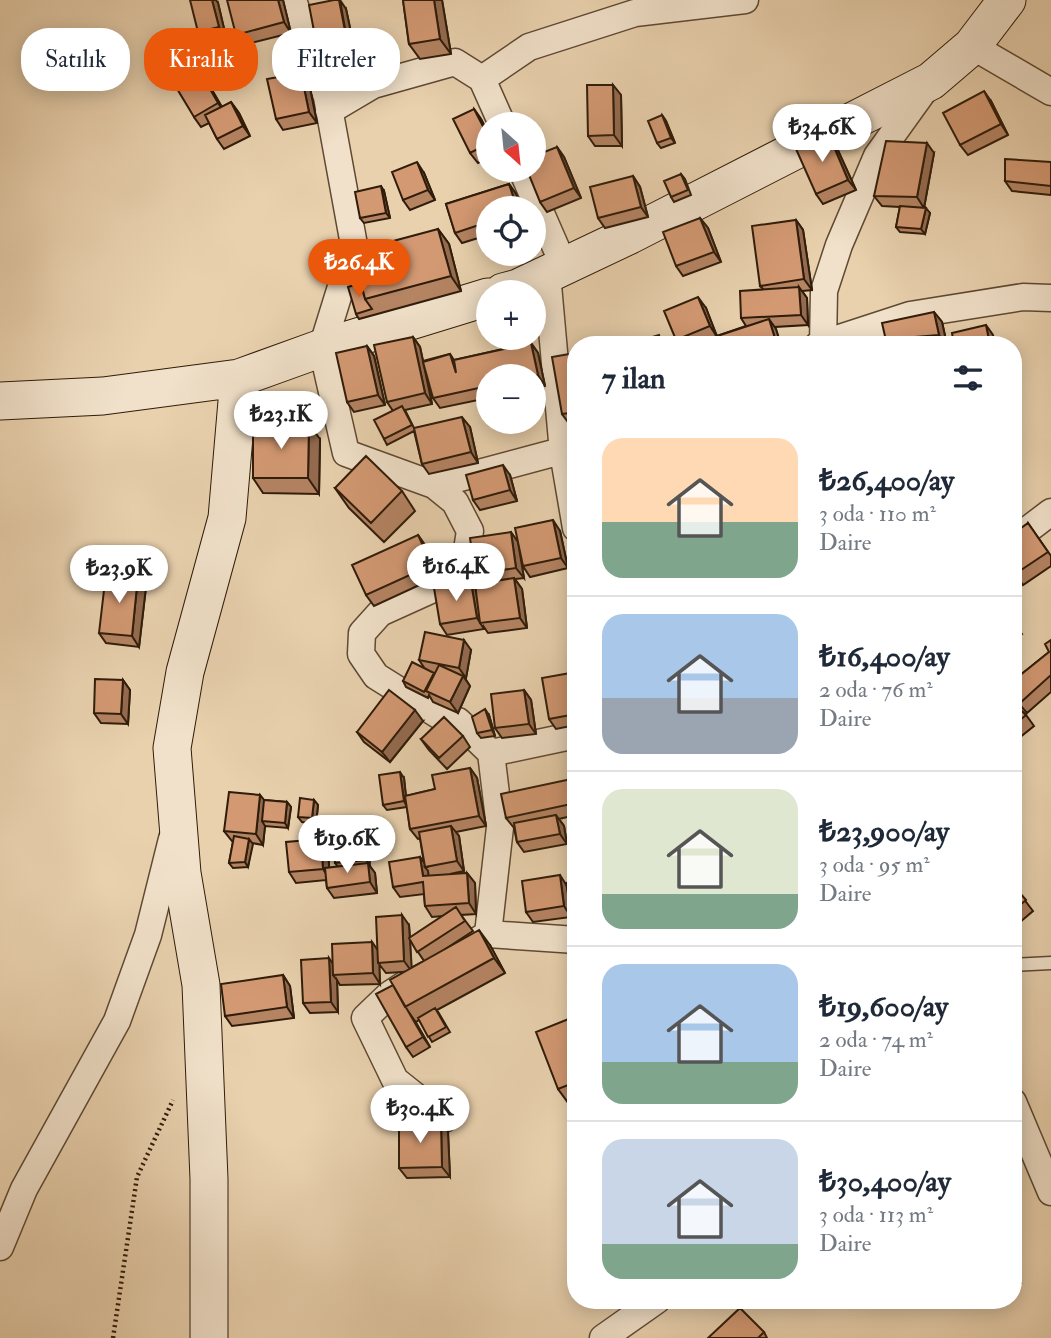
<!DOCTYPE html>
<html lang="tr">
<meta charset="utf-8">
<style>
:root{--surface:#fff;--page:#f2f2f3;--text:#1f2937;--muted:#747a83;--line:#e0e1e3;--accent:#ea580c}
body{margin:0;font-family:"IM FELL Double Pica",serif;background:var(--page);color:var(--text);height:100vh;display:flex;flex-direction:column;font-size:26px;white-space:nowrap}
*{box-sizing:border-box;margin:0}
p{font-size:23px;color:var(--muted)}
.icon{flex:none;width:38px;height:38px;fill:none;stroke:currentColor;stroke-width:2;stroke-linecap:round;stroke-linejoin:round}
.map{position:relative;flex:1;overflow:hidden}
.details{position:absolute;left:567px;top:336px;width:455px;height:973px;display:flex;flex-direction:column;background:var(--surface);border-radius:28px;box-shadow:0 4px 18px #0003}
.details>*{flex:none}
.hud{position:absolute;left:21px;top:28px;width:441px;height:63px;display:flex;gap:14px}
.needle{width:46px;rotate:153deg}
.controls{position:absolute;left:476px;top:112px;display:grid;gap:14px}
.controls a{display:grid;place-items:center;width:70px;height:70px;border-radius:50%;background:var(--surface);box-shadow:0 4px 18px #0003;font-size:35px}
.price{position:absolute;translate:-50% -60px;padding:0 16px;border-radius:24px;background:#fff;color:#222;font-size:23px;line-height:46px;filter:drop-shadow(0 2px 4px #0008)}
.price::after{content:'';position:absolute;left:50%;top:42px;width:21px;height:16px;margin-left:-10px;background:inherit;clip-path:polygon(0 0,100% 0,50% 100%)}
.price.on{background:var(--accent);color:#fff}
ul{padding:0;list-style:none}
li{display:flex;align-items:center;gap:21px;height:175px;padding:0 35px}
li+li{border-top:2px solid var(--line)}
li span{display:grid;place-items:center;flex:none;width:196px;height:140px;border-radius:21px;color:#555}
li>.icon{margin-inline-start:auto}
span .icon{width:84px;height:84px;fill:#fffc;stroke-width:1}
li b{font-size:30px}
h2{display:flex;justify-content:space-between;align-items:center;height:84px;padding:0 35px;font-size:30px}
.pill{padding:0 24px;border-radius:28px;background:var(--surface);box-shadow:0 4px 18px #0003;font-size:24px;line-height:63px}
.pill.on{background:var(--accent);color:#fff}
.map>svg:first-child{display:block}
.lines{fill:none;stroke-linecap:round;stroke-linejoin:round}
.lane-casing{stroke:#5e4933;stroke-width:15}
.street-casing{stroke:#5e4933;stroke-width:29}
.secondary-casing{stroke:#2f1c0a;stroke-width:39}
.path{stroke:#2f1c0a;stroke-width:4.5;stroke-dasharray:2 3.5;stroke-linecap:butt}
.lane{stroke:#f1e1ca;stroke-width:12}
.street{stroke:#f1e1ca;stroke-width:26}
.secondary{stroke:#f1e1ca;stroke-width:37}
.wall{fill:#b58463;stroke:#2f1c0a;stroke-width:2;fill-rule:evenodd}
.shaded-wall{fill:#946b50;stroke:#2f1c0a;stroke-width:2}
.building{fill:#d39973;stroke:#2f1c0a;stroke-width:2}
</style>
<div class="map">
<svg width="1051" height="1338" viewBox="0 0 1051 1338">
<rect width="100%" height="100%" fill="#e9d1ae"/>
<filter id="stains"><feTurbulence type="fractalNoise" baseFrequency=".00286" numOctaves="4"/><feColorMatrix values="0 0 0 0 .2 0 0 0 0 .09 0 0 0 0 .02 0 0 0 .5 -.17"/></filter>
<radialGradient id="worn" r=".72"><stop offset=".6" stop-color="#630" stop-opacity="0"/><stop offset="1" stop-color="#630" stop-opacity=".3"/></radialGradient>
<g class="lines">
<defs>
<path id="lane" d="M1013 965 1051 963"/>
<path id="street" d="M293 0 327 97 354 245 322 348 346 453 434 485 455 502 470 531 465 562 433 589 380 613 362 633 361 654 376 676 443 718 458 721 491 753
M972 46 1051 92
M482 79 529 47 635 13 745 0
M329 111 373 85 455 62 482 79 502 124
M522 170 564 266
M547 274 563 452 576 528
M818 345 910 315 1023 297 1051 298
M823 345 824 291 839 245 877 156 928 85
M434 485 576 447
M1013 541 1051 512
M488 934 576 940
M454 955 488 934 500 827 491 753 576 735
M409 982 389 995 365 1018 395 1080 444 1119
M1013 1102 1051 1192
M0 1247 24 1189 117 1021 148 935 172 839
M603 1338 657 1300"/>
<path id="secondary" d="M503 292 518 288 630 235 931 81 972 46 1007 0
M0 401 103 396 239 378 322 348 488 297
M209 1338V1179L201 985 182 873 172 748 185 672 227 518 239 378"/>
</defs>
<use href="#lane" class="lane-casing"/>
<use href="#street" class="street-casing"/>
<use href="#secondary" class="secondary-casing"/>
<path class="path" d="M113 1338 137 1177 173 1100"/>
<use href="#lane" class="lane"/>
<use href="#street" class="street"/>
<use href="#secondary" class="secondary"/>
</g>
<path class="wall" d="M283 0 291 33 243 45 236 35Z
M403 0H442L451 54 420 59 409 44Z
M218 3 226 37 205 42 198 32Z
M346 9 356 56 326 63 318 52Z
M301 73 309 83 317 123 283 130 276 119Z
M208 83 222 107 231 102 239 113 250 136 224 149 217 139 209 123 201 127 194 117Z
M613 85 621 95 622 146H595L588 136Z
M991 101 1008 135 968 155 960 145Z
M474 109 481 119 488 133V158L478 163 470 153Z
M662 115 666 121 675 143 661 148 657 143Z
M829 135 836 146 856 190 823 204 816 194Z
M557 147 564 157 581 198 547 212 540 202Z
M934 153 924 208 930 213 925 234 900 232 896 227 900 207 882 206 874 196Z
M1051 162V195L1012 191 1005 181Z
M424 173 435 200 410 210 403 200Z
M681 174 685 179 691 195 674 202 671 197Z
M633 176 640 187 648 217 605 228 598 218Z
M509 184 516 194 521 208H488V235L462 243 455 233 446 204Z
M384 191 390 218 364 223 360 218Z
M700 218 708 228 721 262 683 276 676 266Z
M796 220 803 230 812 290 802 291 807 298 808 325 775 327 781 345H703L702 343 697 345H679L676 340 706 308 717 336 746 326 741 318 763 289 760 286Z
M438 229 449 244 461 291 359 319 356 314 361 283Z
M934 312 942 322 947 345H887Z
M413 337 420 347 423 361 450 354 454 360 531 343 538 353 545 386 534 388V376H488V398L440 408 433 398 425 369 432 404 405 410 414 428 470 427 478 463 429 474 422 464 414 431 387 445 384 439 393 411 387 402Z
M367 346 374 356 385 405 354 412 347 402Z
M576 354V424L570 425 562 414Z
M320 439 319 494 263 493 253 478Z
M510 475 517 501 480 510 473 500Z
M335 488 402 491 415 511 384 542 349 508Z
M1028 523 1051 556V566L1023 585 1013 571Z
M560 531 568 568 530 577 523 566 518 542 524 578 515 579 522 589 527 628 488 633 484 627V629L447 635 440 624 471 582 476 590 482 583 475 574 518 542Z
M418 535 425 545 439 576 374 606 366 595Z
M146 587 139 647 106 643 99 633Z
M1013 622 1022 634 1013 641Z
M1051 640V692L1027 713 1013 697V681L1049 652Z
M471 650 466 678H465L470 686 458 713 433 702 429 695 428 698 406 687 403 681 425 669 419 660Z
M576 672V725L556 729 549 719Z
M123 680 130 690 128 724 101 723 94 713Z
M524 690 531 700 536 734 502 738 495 728Z
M1013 703 1026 715 1034 726 1013 743Z
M489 715 495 736 481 738 477 733Z
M423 721 390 762 364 742 357 732Z
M463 736 470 747 447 769 429 750 421 739Z
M470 768 477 778 486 826 456 832 459 836 464 871 450 874 467 873 475 883 476 914 461 915 473 931 447 948 490 945 505 973 437 1010 450 1032 432 1042 419 1020 416 1022 415 1021 430 1047 413 1057 406 1047 393 985 403 972 386 973 379 964 380 984 340 985 337 980 338 1012 310 1013 303 1003 333 964 372 942 378 951 409 925 410 938 443 916 432 917 425 906 424 894 400 897 393 887 420 857 424 863 420 838 418 839 410 829 407 807 387 810 383 805 404 778 406 796 435 789ZM410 940 424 961 411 968Z
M576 778V815L559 819 564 826 567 844 524 852 517 842 514 828 506 818Z
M260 795 264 800 287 802 291 807 288 828 265 826 263 845 252 843 248 867 233 868 229 863 233 842 232 841 224 831Z
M314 800 318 805 316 824 302 822 298 817Z
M321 839 328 849 329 868 338 867 335 863 365 843 369 849V866L375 873 377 893 334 898 327 888 326 880 296 883 289 872Z
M576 881V919L573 916 568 891 571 917 533 922 526 912 567 885Z
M1013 885 1033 911 1013 928Z
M283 975 290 986 294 1018 232 1026 225 1016Z
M576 1016V1102L569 1104 558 1089Z
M441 1122 448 1132 450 1177 407 1178 399 1168Z
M1013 1272 1021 1283 1013 1290Z
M764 1332 767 1338H708Z"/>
<path class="shaded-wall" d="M212 0H216L218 3 226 37 219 27Z
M278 0H283L291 33 284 22Z
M340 0 346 9 356 56 348 46Z
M434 0H442L451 54 440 39Z
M201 73 208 83 225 113 218 103Z
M301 73 309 83 317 123 309 112Z
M613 85 621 95 622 146 614 135Z
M984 91 991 101 1008 135 1001 124Z
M231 102 239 113 250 136 243 126Z
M474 109 481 119 488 133V136Z
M662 115 666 121 675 143 671 138Z
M829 135 836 146 856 190 848 180Z
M927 143 934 153 924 208 917 197Z
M557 147 564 157 581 198 574 188Z
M417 162 424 173 435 200 428 190Z
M633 176 640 187 648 217 641 207Z
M509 184 516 194 521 208H517Z
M381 186 384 191 390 218 386 213Z
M926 208 930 213 925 234 921 229Z
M700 218 708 228 721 262 714 252Z
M796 220 803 230 812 290 804 279Z
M438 229 449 244 461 291 451 276Z
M799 287 807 298 808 325 801 315Z
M698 297 706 308 717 337 710 326Z
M934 312 942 322 947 345 939 335Z
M769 319 776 329 781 345H777Z
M986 325 993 335 995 345H990Z
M413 337 420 347 432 404 425 393Z
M531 343 538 353 545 386 538 375Z
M367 346 374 356 385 405 378 395Z
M462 417 470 427 478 463 471 452Z
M309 424 320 439 319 494 308 478Z
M503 465 510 475 517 501 510 490Z
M553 520 560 531 568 568 561 558Z
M511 532 518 542 524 578 516 568Z
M418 535 425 545 439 576 432 565Z
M138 576 146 587 139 647 132 636Z
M514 578 522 589 527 628 520 618Z
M471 582 478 592 480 623 484 629 477 618Z
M464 640 471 650 466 678 459 668Z
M463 676 470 686 458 713 450 702Z
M123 680 130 690 128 724 121 714Z
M524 690 531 700 536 734 529 724Z
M485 709 489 715 495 736 492 730Z
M415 710 423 721 390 762 382 752Z
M470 768 477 778 486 826 479 816Z
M400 772 404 778 407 807 404 801Z
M260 795 268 805 262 821 265 826 263 845 256 834Z
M314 800 318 805 316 824 312 818Z
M287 802 291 807 288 828 285 823Z
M556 815 564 826 567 844 560 834Z
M451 826 459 836 464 871 457 861Z
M249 839 253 844 248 867 245 862Z
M321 839 328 849 330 880 323 869Z
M365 843 369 849 370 866 366 860Z
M420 857 427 867H425L428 871 430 886 423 876Z
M368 863 375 873 377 893 370 882Z
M467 873 475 883 476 914 469 903Z
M560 875 567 886 571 917 564 906Z
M402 915 409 925 412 972 404 961Z
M479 930 490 945 505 973 494 958Z
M372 942 379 952 380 984 373 973Z
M329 958 336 968 333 975 337 980 338 1012 331 1002Z
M283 975 290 986 294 1018 287 1007Z
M408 1011 415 1021 430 1047 423 1037Z
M441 1122 448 1132 450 1177 442 1167Z"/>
<path class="building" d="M190 0H212L219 27 198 32Z
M227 0H278L284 22 236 35Z
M334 0H339L348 46 318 52 309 5Z
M403 0H434L440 39 409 44Z
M201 73 218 103 194 117 176 87Z
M301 73 309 112 276 119 267 79Z
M587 85H613L614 135 588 136Z
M984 91 1001 124 960 145 943 113Z
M231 102 243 126 217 139 205 115Z
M474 109 488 136V144L470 153 453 119Z
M662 115 671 138 657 143 648 121Z
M829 135 848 180 816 194 796 149Z
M886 141 927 143 917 197 874 196Z
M557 147 574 188 540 202 527 170H534V156Z
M1005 159 1051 162V186L1005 181Z
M417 162 428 190 403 200 392 172Z
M681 174 688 190 671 197 664 181Z
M633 176 641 207 598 218 590 187Z
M509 184 517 208H488V222L455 233 446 204Z
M381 186 386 213 360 218 355 192Z
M900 206 926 208 921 229 896 227Z
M700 218 714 252 676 266 663 232Z
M796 220 804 279 760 286 752 226Z
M438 229 451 276 365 299 352 252Z
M361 283 365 299 372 309 356 314 348 287Z
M799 287 801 315 741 318 740 291Z
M698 297 710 326 676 340 664 311Z
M934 312 939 335 916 337 919 345H896L902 343 887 345 882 323Z
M769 319 777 345H703L702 341Z
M986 325 990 345H954L952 333Z
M659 335 662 345H629V344Z
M413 337 425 393 387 402 374 345Z
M531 343 538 375 488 376V386L433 398 423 362 450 354 456 373 454 360Z
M367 346 378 395 347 402 336 353Z
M575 353 576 412 562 414 552 357Z
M402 406 412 425 384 439 374 420Z
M462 417 471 452 422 464 414 428Z
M253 423 309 424 308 478H253Z
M366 456 402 491 371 523 335 488Z
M503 465 510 490 473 500 466 475Z
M553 520 561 558 523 566 515 528Z
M1028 523 1048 552 1015 574 1013 571V534Z
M511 532 516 568 475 574 470 538Z
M418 535 432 565 366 595 352 565Z
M106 573 138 576 132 636 99 633Z
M514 578 520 618 480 623 475 584Z
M471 582 477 618 440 624 434 588Z
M425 632 464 640 459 668 419 660Z
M1051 640V675L1020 703 1013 695V681L1049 652 1045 644Z
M412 662 434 673 424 692 403 681Z
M439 665 463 676 450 702 426 691Z
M576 672V714L549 719 542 678Z
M95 679 123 680 121 714 94 713Z
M389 690 415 710 382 752 357 732Z
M524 690 529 724 495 728 491 694Z
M1013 703 1026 715 1013 726Z
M485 709 492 730 477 733 472 717Z
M444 717 463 736 439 758 421 739Z
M470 768 479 816 410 829 405 796 435 789 432 775Z
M400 772 404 801 383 805 379 775Z
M576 778V803L506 818 501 794Z
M229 792 260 795 256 834 224 831Z
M300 798 314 800 312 818 298 817Z
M264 800 287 802 285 823 262 821Z
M556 815 560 834 517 842 514 823Z
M451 826 457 861 425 867 419 832Z
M234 836 249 839 245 862 229 863Z
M321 839 323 869 289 872 286 842Z
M365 843 366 860 335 863 334 845Z
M420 857 423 876 467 873 469 903 425 906 423 882 393 887 389 862Z
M368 863 370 882 327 888 325 868Z
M560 875 564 906 526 912 522 881Z
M576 881V916H573L566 883Z
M1013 885 1026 900 1013 911Z
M456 907 465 921 417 952 409 938Z
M402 915 404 961 378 963 376 917Z
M479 930 494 958 405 1007 390 980Z
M372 942 373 973 333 975 332 944Z
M329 958 331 1002 303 1003 301 960Z
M283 975 287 1007 225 1016 221 984Z
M393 985 423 1037 406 1047 376 994Z
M435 1008 446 1027 428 1037 418 1018Z
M576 1016V1082L558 1089 536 1032Z
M441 1122 442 1167 399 1168V1123Z
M740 1308 764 1332 758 1338H708Z"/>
<rect width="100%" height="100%" filter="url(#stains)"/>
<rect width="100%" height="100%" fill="url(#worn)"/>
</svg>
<div class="controls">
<a><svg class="needle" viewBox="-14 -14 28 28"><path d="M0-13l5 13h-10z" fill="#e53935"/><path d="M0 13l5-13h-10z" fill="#747a83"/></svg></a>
<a><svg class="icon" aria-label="locate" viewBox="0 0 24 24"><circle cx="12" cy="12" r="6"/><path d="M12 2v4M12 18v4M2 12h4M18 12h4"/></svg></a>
<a>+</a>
<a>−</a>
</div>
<b class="price" style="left:822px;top:164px">₺34.6K</b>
<b class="price on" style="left:359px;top:299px">₺26.4K</b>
<b class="price" style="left:281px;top:451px">₺23.1K</b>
<b class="price" style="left:456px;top:603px">₺16.4K</b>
<b class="price" style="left:119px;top:605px">₺23.9K</b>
<b class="price" style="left:347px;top:875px">₺19.6K</b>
<b class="price" style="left:420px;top:1145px">₺30.4K</b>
<div class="hud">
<a class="pill">Satılık</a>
<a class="pill on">Kiralık</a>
<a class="pill">Filtreler</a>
</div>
<section class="details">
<h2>7 ilan<svg class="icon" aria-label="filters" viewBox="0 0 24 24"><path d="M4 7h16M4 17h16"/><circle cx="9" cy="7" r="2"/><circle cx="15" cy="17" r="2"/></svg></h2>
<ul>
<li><span style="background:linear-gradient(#ffd9b3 60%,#7fa58c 0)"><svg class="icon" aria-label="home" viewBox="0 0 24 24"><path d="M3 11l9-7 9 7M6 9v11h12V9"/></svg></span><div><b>₺26,400/ay</b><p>3 oda · 110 m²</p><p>Daire</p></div></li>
<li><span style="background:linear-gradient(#a9c7e8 60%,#9aa5b1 0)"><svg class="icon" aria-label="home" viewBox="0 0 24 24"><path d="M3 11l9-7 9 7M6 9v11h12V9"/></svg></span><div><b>₺16,400/ay</b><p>2 oda · 76 m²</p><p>Daire</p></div></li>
<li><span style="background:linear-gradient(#dfe7d0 75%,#7fa58c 0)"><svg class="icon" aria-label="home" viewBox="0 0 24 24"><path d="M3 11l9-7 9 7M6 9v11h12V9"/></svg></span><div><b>₺23,900/ay</b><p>3 oda · 95 m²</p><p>Daire</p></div></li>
<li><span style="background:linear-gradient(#a9c7e8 70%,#7fa58c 0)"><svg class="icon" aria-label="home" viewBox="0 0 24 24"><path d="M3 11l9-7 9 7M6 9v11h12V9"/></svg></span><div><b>₺19,600/ay</b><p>2 oda · 74 m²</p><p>Daire</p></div></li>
<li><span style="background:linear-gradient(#c9d6e8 75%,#7fa58c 0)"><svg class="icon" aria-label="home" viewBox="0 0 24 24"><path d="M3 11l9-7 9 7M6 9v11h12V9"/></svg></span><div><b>₺30,400/ay</b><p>3 oda · 113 m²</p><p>Daire</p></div></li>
</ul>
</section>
</div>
